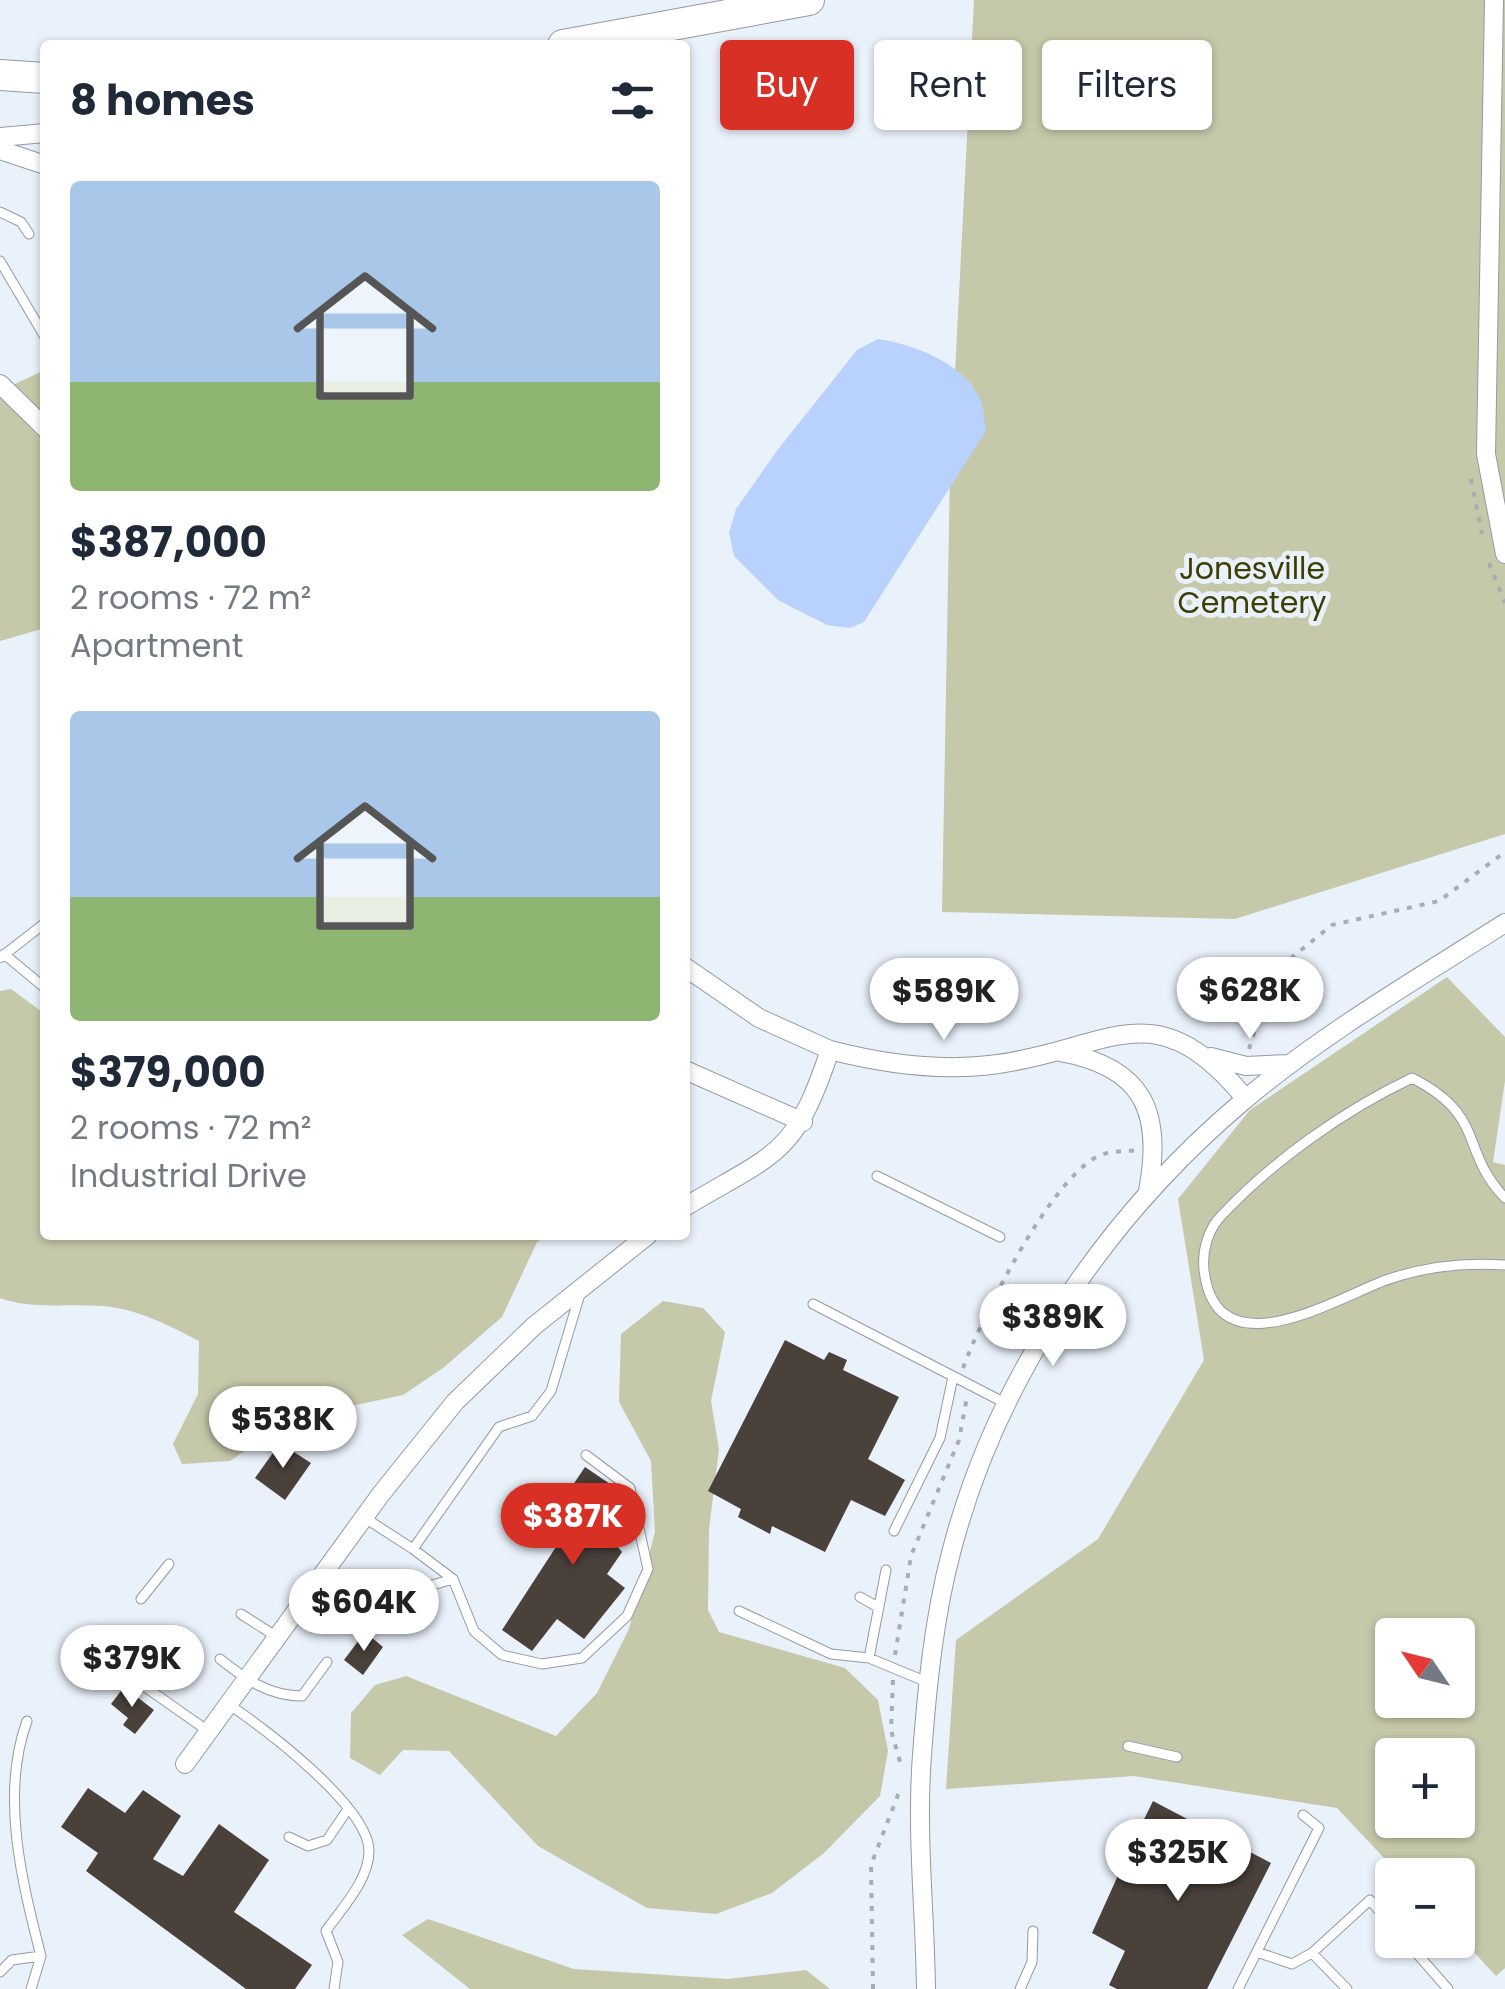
<!DOCTYPE html>
<meta charset="utf-8">
<style>
:root{--surface:#fff;--page:#f2f2f3;--text:#1f2937;--muted:#747a83;--accent:#d93025}
body{margin:0;font-family:Poppins,sans-serif;background:var(--page);color:var(--text);height:100vh;display:flex;flex-direction:column;font-size:38px;white-space:nowrap}
*{box-sizing:border-box;margin:0}
p{font-size:32px;color:var(--muted)}
.icon{flex:none;width:55px;height:55px;fill:none;stroke:currentColor;stroke-width:2;stroke-linecap:round;stroke-linejoin:round}
.map{position:relative;flex:1;overflow:hidden}
.panel{position:absolute;left:40px;top:40px;width:650px;height:1200px;display:flex;flex-direction:column;background:var(--surface);border-radius:10px;box-shadow:0 2px 8px #0004}
.panel>*{flex:none}
.banner{position:absolute;left:720px;top:40px;width:635px;height:90px;display:flex;gap:20px}
.needle{width:65px;rotate:305deg}
.buttons{position:absolute;left:1375px;top:1618px;display:grid;gap:20px}
.buttons a{display:grid;place-items:center;width:100px;height:100px;border-radius:10px;background:var(--surface);box-shadow:0 2px 8px #0004;font-size:50px}
.price{position:absolute;translate:-50% -85px;padding:0 22px;border-radius:35px;background:#fff;color:#222;font-size:32px;line-height:65px;filter:drop-shadow(0 2px 5px #0008)}
.price::after{content:'';position:absolute;left:50%;top:60px;width:30px;height:22px;margin-left:-15px;background:inherit;clip-path:polygon(0 0,100% 0,50% 100%)}
.price.on{background:var(--accent);color:#fff}
ul{padding:0;list-style:none}
li{display:grid;align-content:center;gap:20px;height:530px;padding:0 30px}
li span{display:grid;place-items:center;height:310px;border-radius:10px;color:#555}
li>.icon{margin-inline-start:auto}
span .icon{width:180px;height:180px;fill:#fffc;stroke-width:1}
li b{font-size:42px}
h2{display:flex;justify-content:space-between;align-items:center;height:120px;padding:0 30px;font-size:42px}
.chip{padding:0 35px;border-radius:10px;background:var(--surface);box-shadow:0 2px 8px #0004;font-size:35px;line-height:90px}
.chip.on{background:var(--accent);color:#fff}
.map>svg:first-child{display:block}
.green{fill:#c6c8aa;fill-rule:evenodd}
.water{fill:#b9d2fd}
.building{fill:#4a413b}
.lines{fill:none;stroke-linecap:round;stroke-linejoin:round}
.lane-casing{stroke:#939aa4;stroke-width:11}
.street-casing{stroke:#939aa4;stroke-width:20}
.primary-casing{stroke:#939aa4;stroke-width:32}
.path{stroke:#a7adb5;stroke-width:4;stroke-dasharray:5 8;stroke-linecap:butt}
.lane{stroke:#fff;stroke-width:9}
.street{stroke:#fff;stroke-width:18}
.primary{stroke:#fff;stroke-width:30}
.labels{text-anchor:middle;stroke-width:10;stroke-linejoin:round;paint-order:stroke}
.park-label{font-size:30px;fill:#3e3e01;stroke:#e9f1fb}
</style>
<div class="map">
<svg width="1505" height="1989" viewBox="0 0 1505 1989">
<rect width="100%" height="100%" fill="#e9f1fb"/>
<path class="green" d="M974 0H1505V834L1235 919 942 912 950 471Z
M45 370V628L0 641V391Z
M1447 977 1505 1037V1081L1493 1162 1505 1165V1968L1496 1976 1458 1935V1875H1400L1337 1808 1134 1776 946 1789 956 1640 1098 1539 1204 1360 1178 1199 1250 1110ZM1392 1635H1458V1700H1392ZM1392 1755H1458V1820H1392Z
M11 989 45 1014V1235H550L537 1242 502 1317 443 1368 403 1395 294 1418 230 1461 182 1464 173 1444 198 1394 199 1341C168 1325 138 1309 103 1306 68 1303 33 1310 0 1298V991Z
M663 1301 703 1308 725 1332 711 1401 719 1449 709 1529 708 1610 719 1632 845 1668 878 1700 888 1751 880 1796 824 1853 772 1893 716 1914 647 1908 538 1846 449 1751 403 1750 380 1775 350 1758 351 1713 375 1685 406 1676 556 1736 597 1693 629 1629 655 1532 651 1461 619 1402 621 1334Z
M428 1919 574 1969 728 1979 806 1970 830 1989H470L402 1935Z"/>
<path class="water" d="M878 339C913 344 964 363 980 399 984 408 984 421 986 431L864 622 850 628 827 625 778 600 734 556 729 533 736 509 779 448 857 350Z"/>
<path class="building" d="M785 1340 824 1360 829 1352 847 1360 843 1370 899 1397 868 1459 905 1480 885 1516 851 1500 825 1552 772 1526 770 1534 738 1517 741 1509 708 1491Z
M280 1443 311 1463 285 1500 255 1478Z
M585 1467 619 1490 601 1512 621 1528 612 1540 622 1552 607 1574 625 1588 584 1639 557 1619 532 1651 502 1630 565 1533 548 1522Z
M365 1632 383 1647 363 1675 344 1660Z
M124 1687 154 1710 135 1734 123 1725 128 1718 111 1704Z
M88 1788 125 1813 143 1790 181 1816 153 1859 183 1876 219 1824 269 1860 234 1912 312 1965 295 1989H246L86 1871 98 1853 61 1827Z
M1153 1801 1271 1863 1207 1989H1117L1109 1985 1125 1951 1092 1933 1120 1871 1132 1875 1144 1853 1131 1846Z"/>
<g class="lines">
<defs>
<path id="lane" d="M0 212 21 222 29 234
M0 261 45 337
M4 954 45 988
M0 958 45 923
M877 1176 1000 1237
M1505 1198C1459 1150 1487 1116 1412 1078 1343 1111 1274 1160 1222 1215 1208 1229 1202 1250 1204 1270 1216 1373 1335 1299 1386 1280 1426 1266 1463 1262 1505 1265
M813 1304 1007 1404
M365 1518 413 1549 499 1427 532 1416 551 1391 580 1294
M894 1531 940 1438 953 1377
M413 1549 453 1579 474 1631 502 1655 542 1664 582 1658 627 1616 648 1569 630 1488 586 1455
M860 1597 878 1607
M141 1599 169 1564
M374 1602 453 1579
M739 1611 831 1654 869 1658 927 1682
M241 1614 277 1637
M104 1658 208 1731
M869 1658 886 1570
M220 1659C245 1679 269 1696 302 1696L327 1662
M228 1704C263 1727 369 1807 369 1851 369 1880 342 1908 326 1931L338 1962 334 1989
M1128 1746 1177 1757
M289 1837 308 1846 327 1840 348 1809
M1405 1940 1448 1989
M1257 1952 1292 1964 1312 1953 1370 1900 1392 1926
M1312 1953 1347 1989
M0 1972 12 1960 41 1956C22 1882 0 1795 27 1721
M31 1989 41 1956
M1020 1989 1032 1962 1033 1931
M1238 1989 1319 1828 1303 1815"/>
<path id="street" d="M1494 0 1486 454 1505 554
M0 137 45 133
M0 150 45 165
M0 384 45 428
M685 967 759 1018 830 1050
M1060 1052C1144 1067 1163 1112 1148 1191
M1211 1057 1246 1066 1289 1064
M685 1070 803 1122
M685 1207C776 1152 794 1158 830 1050 884 1064 942 1072 998 1064 1113 1048 1154 988 1246 1099
M185 1764 381 1494 455 1402 534 1326 648 1235
M926 1989C925 1911 916 1833 922 1755 927 1688 934 1617 951 1553 996 1378 1106 1217 1242 1102 1322 1034 1417 979 1505 923"/>
<path id="primary" d="M563 45 809 0
M0 75 45 78"/>
</defs>
<use href="#lane" class="lane-casing"/>
<use href="#street" class="street-casing"/>
<use href="#primary" class="primary-casing"/>
<path class="path" d="M1471 479 1482 534
M1489 563 1505 603
M1249 1049 1255 1030V1003L1290 959 1332 925 1439 901 1505 852
M963 1368C983 1314 1046 1189 1093 1159 1107 1150 1121 1152 1138 1150
M895 1655 911 1556 959 1440 967 1397
M893 1680 891 1730 902 1769
M873 1989 871 1865 901 1787"/>
<use href="#lane" class="lane"/>
<use href="#street" class="street"/>
<use href="#primary" class="primary"/>
</g>
<g class="labels">
<g class="park-label">
<text x="1252" y="579">Jonesville<tspan x="1252" dy="34">Cemetery</tspan></text>
</g>
</g>
</svg>
<div class="buttons">
<a><svg class="needle" viewBox="-14 -14 28 28"><path d="M0-13l5 13h-10z" fill="#e53935"/><path d="M0 13l5-13h-10z" fill="#747a83"/></svg></a>
<a>+</a>
<a>−</a>
</div>
<b class="price" style="left:1250px;top:1042px">$628K</b>
<b class="price" style="left:944px;top:1043px">$589K</b>
<b class="price" style="left:1053px;top:1369px">$389K</b>
<b class="price" style="left:283px;top:1471px">$538K</b>
<b class="price on" style="left:573px;top:1568px">$387K</b>
<b class="price" style="left:364px;top:1654px">$604K</b>
<b class="price" style="left:132px;top:1710px">$379K</b>
<b class="price" style="left:1178px;top:1904px">$325K</b>
<div class="banner">
<a class="chip on">Buy</a>
<a class="chip">Rent</a>
<a class="chip">Filters</a>
</div>
<section class="panel">
<h2>8 homes<svg class="icon" aria-label="filters" viewBox="0 0 24 24"><path d="M4 7h16M4 17h16"/><circle cx="9" cy="7" r="2"/><circle cx="15" cy="17" r="2"/></svg></h2>
<ul>
<li><span style="background:linear-gradient(#a9c7e8 65%,#8fb573 0)"><svg class="icon" aria-label="home" viewBox="0 0 24 24"><path d="M3 11l9-7 9 7M6 9v11h12V9"/></svg></span><div><b>$387,000</b><p>2 rooms · 72 m²</p><p>Apartment</p></div></li>
<li><span style="background:linear-gradient(#a9c7e8 60%,#8fb573 0)"><svg class="icon" aria-label="home" viewBox="0 0 24 24"><path d="M3 11l9-7 9 7M6 9v11h12V9"/></svg></span><div><b>$379,000</b><p>2 rooms · 72 m²</p><p>Industrial Drive</p></div></li>
</ul>
</section>
</div>
